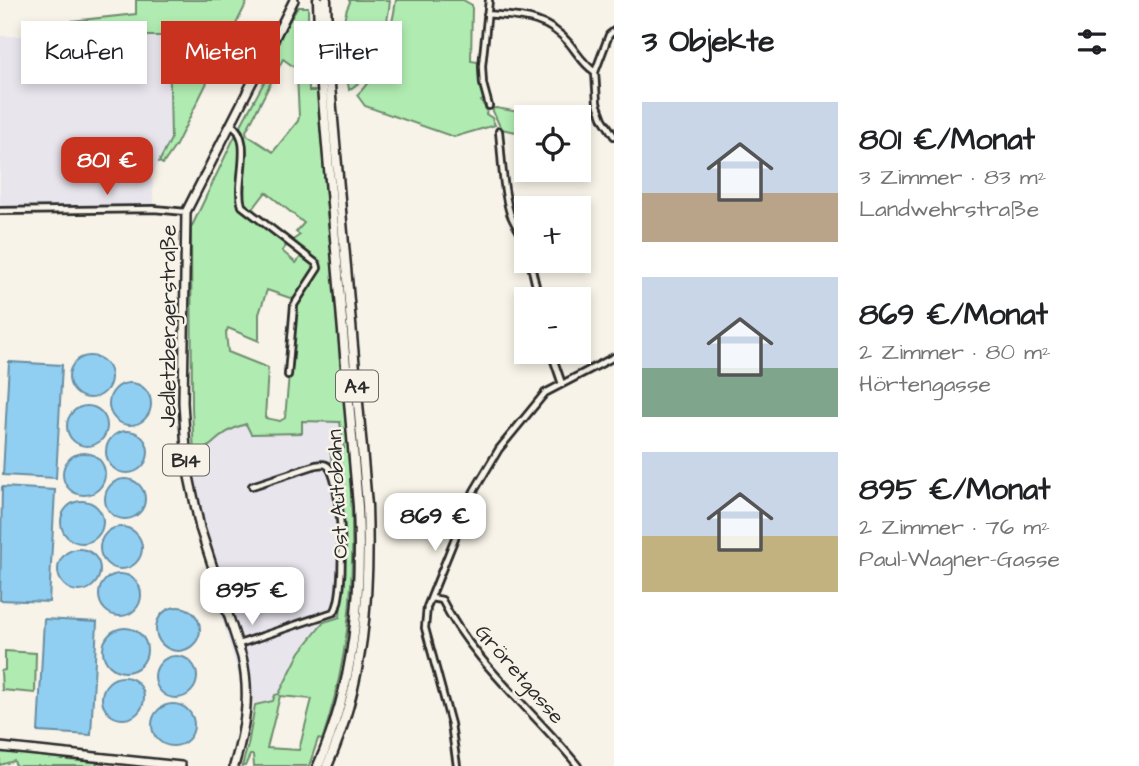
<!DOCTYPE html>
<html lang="de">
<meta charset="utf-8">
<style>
:root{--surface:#fff;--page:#f2f2f2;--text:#202124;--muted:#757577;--accent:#c8321e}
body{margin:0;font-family:"Architects Daughter",sans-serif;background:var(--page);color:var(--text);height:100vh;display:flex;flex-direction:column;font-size:26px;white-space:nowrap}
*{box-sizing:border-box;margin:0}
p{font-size:23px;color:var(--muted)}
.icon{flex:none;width:38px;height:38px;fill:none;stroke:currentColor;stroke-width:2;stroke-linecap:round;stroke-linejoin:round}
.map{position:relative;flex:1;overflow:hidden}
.details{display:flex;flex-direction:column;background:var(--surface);width:525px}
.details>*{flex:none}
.hud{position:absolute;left:21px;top:21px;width:486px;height:63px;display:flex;gap:14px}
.buttons{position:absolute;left:514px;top:105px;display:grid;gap:14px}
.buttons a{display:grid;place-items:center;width:77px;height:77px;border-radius:0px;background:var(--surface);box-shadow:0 4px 10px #0003;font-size:35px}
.price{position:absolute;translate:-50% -60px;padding:0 16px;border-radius:14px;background:#fff;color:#222;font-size:23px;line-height:46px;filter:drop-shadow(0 2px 4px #0008)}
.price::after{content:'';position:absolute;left:50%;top:42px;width:21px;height:16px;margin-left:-10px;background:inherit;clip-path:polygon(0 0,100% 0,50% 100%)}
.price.selected{background:var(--accent);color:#fff}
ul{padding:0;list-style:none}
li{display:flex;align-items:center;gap:21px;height:175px;padding:0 28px}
li span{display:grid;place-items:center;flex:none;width:196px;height:140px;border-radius:0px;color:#555}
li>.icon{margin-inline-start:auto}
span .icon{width:84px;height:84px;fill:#fffc;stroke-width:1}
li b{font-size:30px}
h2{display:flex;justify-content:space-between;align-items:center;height:84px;padding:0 28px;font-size:30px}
.chip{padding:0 24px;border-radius:0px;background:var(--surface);box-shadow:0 4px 10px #0003;font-size:24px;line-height:63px}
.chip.selected{background:var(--accent);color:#fff}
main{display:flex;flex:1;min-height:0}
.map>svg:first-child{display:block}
.built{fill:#e8e5ed}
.green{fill:#b0ecb1;stroke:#6e8c6e;stroke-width:2;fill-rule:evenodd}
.water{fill:#91cff2;stroke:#688da2;stroke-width:2}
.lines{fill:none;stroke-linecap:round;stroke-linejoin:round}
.street-casing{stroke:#2b2b2b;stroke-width:10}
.primary-casing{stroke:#2b2b2b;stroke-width:12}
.highway-casing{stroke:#2b2b2b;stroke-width:13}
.street{stroke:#f7f3e8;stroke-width:4.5}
.primary{stroke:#f7f3e8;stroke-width:7}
.highway{stroke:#f7f3e8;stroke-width:8}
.labels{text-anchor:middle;stroke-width:5;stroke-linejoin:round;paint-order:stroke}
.shield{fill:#f7f3e8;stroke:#686764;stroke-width:2}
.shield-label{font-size:19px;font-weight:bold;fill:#2b2b2b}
.street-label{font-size:21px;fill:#2b2b2b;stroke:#f7f3e8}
</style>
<main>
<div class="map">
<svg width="614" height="766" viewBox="0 0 614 766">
<rect width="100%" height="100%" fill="#f7f3e8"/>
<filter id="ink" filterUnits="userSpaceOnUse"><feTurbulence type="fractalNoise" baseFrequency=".0143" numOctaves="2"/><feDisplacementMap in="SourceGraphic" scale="14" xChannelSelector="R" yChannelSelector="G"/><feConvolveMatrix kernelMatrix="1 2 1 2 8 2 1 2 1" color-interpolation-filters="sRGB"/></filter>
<g filter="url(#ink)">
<path class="built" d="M0 36H169L171 139 152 175 154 209 0 211Z
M301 421 341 422 344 448 330 450 345 552 340 617 324 622 300 652 279 694 275 695 273 701 255 705 242 687 195 526 180 463 207 450 217 437 233 428 247 424 302 432Z"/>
<path class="green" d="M136 0H248L176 145 163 164 159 162 171 139 169 36H72V21L136 14Z
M349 0H390C388 23 380 56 366 75 362 81 355 86 349 90 345 64 337 26 350 2Z
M396 0H463L472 5 471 61 478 62 479 80 485 99 481 101 487 111 486 114 492 118 495 125 454 137 365 106 357 95C380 74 392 30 396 0Z
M298 7H308L309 91H317L318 101C325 190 333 278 341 366 353 495 365 615 322 740L318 739 309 766H254L253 755H250L245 766H242L248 745 255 705 273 701 275 695 279 694 300 652 324 622 340 617 345 552 330 449 344 448 340 422 302 421V433L251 434 246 424C219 432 216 444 194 457L192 407 191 228 233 140 270 71 282 33ZM283 59 294 67 297 74 299 117 298 121 273 152 247 135 246 131ZM266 192 304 223 296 232 300 235 290 242 320 265 316 267 303 254 296 263 282 251 287 245 249 214ZM267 290 296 300 285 418 280 421 265 418 268 368 228 352 226 333 228 328 259 341V314ZM280 696 312 699 299 750 267 748Z
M496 108 549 117H527V134L501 129 492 109Z
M5 651 36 653 35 693 2 690 1 671 5 670Z
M0 749 58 756 68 760 96 762 97 766H16L14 761 0 765Z"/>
<path class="water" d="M69 377a21 21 0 1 1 42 0a21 21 0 1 1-42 0Z
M9 362 62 365 56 478 3 475Z
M109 404a21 21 0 1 1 42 0a21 21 0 1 1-42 0Z
M67 426a20 20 0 1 1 40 0a20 20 0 1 1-40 0Z
M106 452a21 21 0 1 1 42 0a21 21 0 1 1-42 0Z
M63 474a21 21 0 1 1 42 0a21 21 0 1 1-42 0Z
M105 499a20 20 0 1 1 40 0a20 20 0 1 1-40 0Z
M2 487 55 490 49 602 0 600Z
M61 522a21 21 0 1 1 42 0a21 21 0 1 1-42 0Z
M100 548a21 21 0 1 1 42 0a21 21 0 1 1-42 0Z
M58 570a21 21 0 1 1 42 0a21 21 0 1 1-42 0Z
M99 595a21 21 0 1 1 42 0a21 21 0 1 1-42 0Z
M156 629a22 22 0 1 1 44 0a22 22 0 1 1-44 0Z
M44 619 97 622 91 735 38 732Z
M103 650a22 22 0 1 1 44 0a22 22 0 1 1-44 0Z
M155 677a21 21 0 1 1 42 0a21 21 0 1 1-42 0Z
M102 698a21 21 0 1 1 42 0a21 21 0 1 1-42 0Z
M152 725a21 21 0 1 1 42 0a21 21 0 1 1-42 0Z"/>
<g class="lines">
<defs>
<path id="street" d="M489 0 482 66 483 84 489 106
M487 14C519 17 546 16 569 43 578 54 583 64 595 72
M614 31 609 35 595 72 597 103 603 119 614 136
M231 124C255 140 234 182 242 206L317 264 318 268 294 305 288 375
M499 131C502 158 502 186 510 213 514 225 523 234 527 247
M0 211 154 209 186 212
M530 261 539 299
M551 352 562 384
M431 598 442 600C473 662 535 712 578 766
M239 644 334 612C347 596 342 487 330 469 327 463 322 464 316 465L252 486
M457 766 451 724 425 628 427 607 474 491 499 449 545 393 614 357"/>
<path id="primary" d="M0 747 181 766
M234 766C245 729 251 695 242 657L200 528 187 467 183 402 186 212 294 0"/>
<path id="highway" d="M318 0 320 64 358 506C362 595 355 684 318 766
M326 0 328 63 367 505C370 594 364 684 327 766"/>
</defs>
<use href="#street" class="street-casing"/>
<use href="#primary" class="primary-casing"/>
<use href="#highway" class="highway-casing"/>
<use href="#street" class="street"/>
<use href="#primary" class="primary"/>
<use href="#highway" class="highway"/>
</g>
</g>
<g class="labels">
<g class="shield">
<rect x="336" y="370.5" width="42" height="31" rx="5"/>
<rect x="163" y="444.5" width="46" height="31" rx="5"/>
</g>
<g class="shield-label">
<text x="357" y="393">A4</text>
<text x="186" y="467">B14</text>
</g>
<g class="street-label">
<text transform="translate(168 326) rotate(-90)" y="7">Jedletzbergerstraße</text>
<text transform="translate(337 494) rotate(-93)" y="7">Ost Autobahn</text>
<text transform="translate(520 674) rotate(49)" y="7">Gröretgasse</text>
</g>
</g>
</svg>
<div class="buttons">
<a><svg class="icon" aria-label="locate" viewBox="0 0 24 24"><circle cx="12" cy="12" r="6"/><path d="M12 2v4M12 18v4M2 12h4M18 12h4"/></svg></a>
<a>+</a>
<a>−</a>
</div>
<b class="price selected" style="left:107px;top:197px">801 €</b>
<b class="price" style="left:435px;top:553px">869 €</b>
<b class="price" style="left:252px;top:627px">895 €</b>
<div class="hud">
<a class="chip">Kaufen</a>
<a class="chip selected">Mieten</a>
<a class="chip">Filter</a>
</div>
</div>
<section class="details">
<h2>3 Objekte<svg class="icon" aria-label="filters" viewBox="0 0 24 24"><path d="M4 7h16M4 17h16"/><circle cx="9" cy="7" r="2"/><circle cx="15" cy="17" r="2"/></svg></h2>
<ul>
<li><span style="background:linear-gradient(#c9d6e8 65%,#b9a48a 0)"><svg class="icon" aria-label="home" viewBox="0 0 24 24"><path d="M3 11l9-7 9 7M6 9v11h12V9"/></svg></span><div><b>801 €/Monat</b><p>3 Zimmer · 83 m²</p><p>Landwehrstraße</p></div></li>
<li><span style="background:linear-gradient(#c9d6e8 65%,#7fa58c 0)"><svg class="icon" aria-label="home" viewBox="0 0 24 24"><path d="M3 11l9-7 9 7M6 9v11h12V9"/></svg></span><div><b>869 €/Monat</b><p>2 Zimmer · 80 m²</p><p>Hörtengasse</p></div></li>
<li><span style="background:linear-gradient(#c9d6e8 60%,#c2b280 0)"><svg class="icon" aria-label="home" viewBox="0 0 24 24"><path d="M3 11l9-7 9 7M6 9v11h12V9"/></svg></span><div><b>895 €/Monat</b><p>2 Zimmer · 76 m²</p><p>Paul-Wagner-Gasse</p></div></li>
</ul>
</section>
</main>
